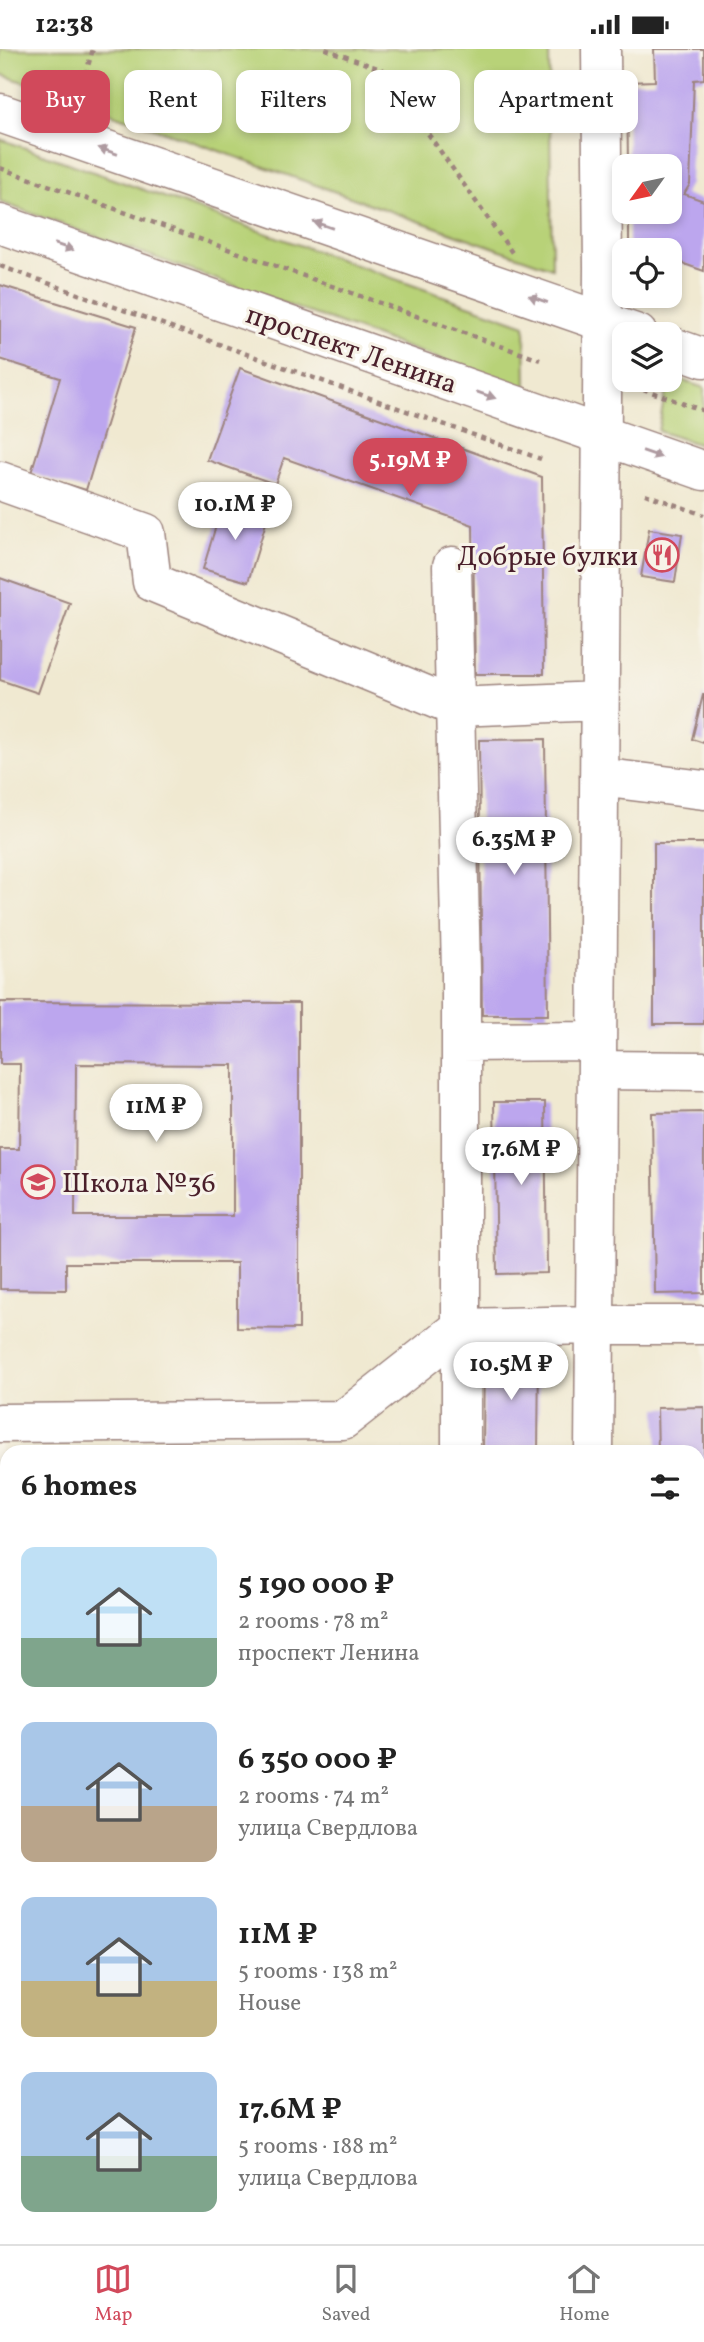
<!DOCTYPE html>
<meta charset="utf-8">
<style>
:root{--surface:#fff;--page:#f2f2f2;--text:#222;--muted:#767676;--line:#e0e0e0;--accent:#d1495b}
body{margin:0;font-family:Vollkorn,serif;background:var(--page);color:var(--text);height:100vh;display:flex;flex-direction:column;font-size:26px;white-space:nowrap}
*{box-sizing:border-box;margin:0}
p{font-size:23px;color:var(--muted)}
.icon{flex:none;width:38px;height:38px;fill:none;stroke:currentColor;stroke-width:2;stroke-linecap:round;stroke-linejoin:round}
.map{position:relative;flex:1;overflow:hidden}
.details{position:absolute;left:0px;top:1396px;width:705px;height:800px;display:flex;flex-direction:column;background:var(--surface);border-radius:21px 21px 0 0;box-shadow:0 4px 10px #0003}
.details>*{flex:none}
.guide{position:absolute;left:21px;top:21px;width:663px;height:63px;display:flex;gap:14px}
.needle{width:46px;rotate:237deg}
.fabs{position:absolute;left:612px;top:105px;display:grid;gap:14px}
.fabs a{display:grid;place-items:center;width:70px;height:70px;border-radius:14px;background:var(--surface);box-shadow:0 4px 10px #0003;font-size:35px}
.price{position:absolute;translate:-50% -60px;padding:0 16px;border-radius:24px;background:#fff;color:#222;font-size:23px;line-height:46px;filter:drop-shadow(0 2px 4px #0008)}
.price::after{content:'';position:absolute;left:50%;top:42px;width:21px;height:16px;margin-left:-10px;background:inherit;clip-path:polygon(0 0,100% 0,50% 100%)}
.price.current{background:var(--accent);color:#fff}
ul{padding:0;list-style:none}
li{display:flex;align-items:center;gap:21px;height:175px;padding:0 21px}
li span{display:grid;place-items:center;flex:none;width:196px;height:140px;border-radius:14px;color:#555}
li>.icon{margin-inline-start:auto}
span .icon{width:84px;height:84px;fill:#fffc;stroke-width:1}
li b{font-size:30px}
h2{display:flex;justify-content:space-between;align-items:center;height:84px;padding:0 21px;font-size:30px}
.tag{padding:0 24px;border-radius:14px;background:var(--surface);box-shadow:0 4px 10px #0003;font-size:24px;line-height:63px}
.tag.current{background:var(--accent);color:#fff}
.status{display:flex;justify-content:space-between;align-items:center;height:49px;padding:0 35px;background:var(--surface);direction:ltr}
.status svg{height:19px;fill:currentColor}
.tab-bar{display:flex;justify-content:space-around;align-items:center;height:98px;border-top:2px solid var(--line);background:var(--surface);font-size:19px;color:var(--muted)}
.tab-bar a{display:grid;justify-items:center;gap:4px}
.tab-bar .current{color:var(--accent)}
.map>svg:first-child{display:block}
.green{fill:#b8d278;stroke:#817852;stroke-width:2}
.building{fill:#bca6ee;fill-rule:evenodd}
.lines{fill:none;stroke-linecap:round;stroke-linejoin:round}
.minor-casing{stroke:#9d847e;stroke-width:41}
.major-casing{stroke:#9d847e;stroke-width:41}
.path{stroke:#9d847e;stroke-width:4.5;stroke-dasharray:5 5;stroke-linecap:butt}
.minor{stroke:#fff;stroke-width:38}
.major{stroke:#fff;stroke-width:38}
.oneway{fill:#ae9aa0}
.labels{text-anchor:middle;stroke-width:6;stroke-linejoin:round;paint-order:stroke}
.street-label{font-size:28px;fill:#4a1f2b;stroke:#f7f3e8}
.poi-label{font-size:28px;fill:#4a1f2b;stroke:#f7f3e8;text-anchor:end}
</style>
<div class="status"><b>12:38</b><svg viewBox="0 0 49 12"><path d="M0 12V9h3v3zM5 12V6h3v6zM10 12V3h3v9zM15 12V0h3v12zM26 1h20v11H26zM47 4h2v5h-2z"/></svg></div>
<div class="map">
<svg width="704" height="2195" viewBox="0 0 704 2195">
<rect width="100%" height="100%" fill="#f7f3e8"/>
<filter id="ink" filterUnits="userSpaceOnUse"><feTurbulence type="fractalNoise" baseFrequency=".0143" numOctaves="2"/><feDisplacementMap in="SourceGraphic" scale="14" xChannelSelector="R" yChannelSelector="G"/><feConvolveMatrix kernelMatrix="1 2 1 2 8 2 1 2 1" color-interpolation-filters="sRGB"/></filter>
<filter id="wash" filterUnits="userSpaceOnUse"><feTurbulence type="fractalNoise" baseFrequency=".00686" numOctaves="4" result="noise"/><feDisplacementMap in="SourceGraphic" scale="28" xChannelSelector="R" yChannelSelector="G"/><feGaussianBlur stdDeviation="1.57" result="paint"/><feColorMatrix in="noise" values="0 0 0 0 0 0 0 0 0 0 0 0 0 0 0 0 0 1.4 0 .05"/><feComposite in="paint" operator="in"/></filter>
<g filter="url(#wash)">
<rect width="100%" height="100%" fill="#f0e9d1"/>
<path class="green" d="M0 0H549L552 219 0 25Z
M0 90 525 276 526 341 0 153Z
M670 327 704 339V397L658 382 668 331H670Z"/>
<g id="blocks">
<path class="building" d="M654 0H704V30L694 31 690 135 684 145 704 152V222L670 210V201H629V163H670V117H628L627 33 655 32Z
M0 236 136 278 86 441 31 424 60 329 0 310Z
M240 319 542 428 544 625H475L473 476 284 409 275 435 207 411Z
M223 453 268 467 248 533 203 520Z
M649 480 682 485 675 533 641 528Z
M0 529 70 554 38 644 0 631Z
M703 646H704V694L692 690Z
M545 690 548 966H482L479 691Z
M654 794H704V975H654Z
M0 953 299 954V1280L237 1279V1214H66V1241L0 1240V1100H19L20 1015H0ZM76 1015 233 1016V1167H75Z
M494 1053H545L547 1224 497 1225Z
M704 1063V1244L655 1245 652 1064Z
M484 1301 539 1302 538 1404H483Z
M704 1358V1538L698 1539V1404H658L657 1359Z
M0 1418H7V1485H0Z
M698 1607H704V1788H698Z
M0 1621H7V1688H0Z
M0 1823H7V1889H0Z
M704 1843V2042H698V1844Z
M698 2182H704V2195H672V2189H698Z"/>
</g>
</g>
<g filter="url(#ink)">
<use href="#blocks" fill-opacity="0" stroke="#9d847e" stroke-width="2"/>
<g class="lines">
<defs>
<path id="minor" d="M0 432 146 484 152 533 455 658 599 652
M452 517 461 924V1404
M599 728 704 741
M461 993 597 992
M597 1021 704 1022
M0 1374 343 1371 460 1279 595 1276H704
M594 1404 603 219 601 0
M0 1513H7
M698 1573 704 1574
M0 1709H7
M0 1795H7
M698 1806H704
M698 2092H704
M0 2093H7
M316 2189V2195
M590 2189V2195"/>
<path id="major" d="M0 64 638 285
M0 175 704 422
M670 297 704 309"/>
</defs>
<use href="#minor" class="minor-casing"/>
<use href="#major" class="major-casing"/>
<path class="path" d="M325 0 383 21 513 205
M77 54 93 0
M0 119 540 311
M0 217 541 410
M643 340 704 362
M645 445 704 466"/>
<use href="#minor" class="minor"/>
<use href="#major" class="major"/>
</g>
<defs><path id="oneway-solid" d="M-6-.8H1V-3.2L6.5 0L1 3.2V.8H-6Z" transform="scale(1.75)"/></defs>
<g class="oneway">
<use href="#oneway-solid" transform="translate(108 102) rotate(-161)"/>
<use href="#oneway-solid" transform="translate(323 176) rotate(-161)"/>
<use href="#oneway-solid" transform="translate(64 198) rotate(19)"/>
<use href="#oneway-solid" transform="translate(538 250) rotate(-160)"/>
<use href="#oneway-solid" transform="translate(486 346) rotate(19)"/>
<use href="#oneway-solid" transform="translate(652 405) rotate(19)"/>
</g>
</g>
<defs>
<symbol id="restaurant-ring" viewBox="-11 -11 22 22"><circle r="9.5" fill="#f7f3e8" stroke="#d1495b" stroke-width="1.5"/><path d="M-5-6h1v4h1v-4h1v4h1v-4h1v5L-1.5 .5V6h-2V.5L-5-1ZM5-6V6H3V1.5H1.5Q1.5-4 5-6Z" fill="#d1495b"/></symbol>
<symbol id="school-ring" viewBox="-11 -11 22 22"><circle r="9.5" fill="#f7f3e8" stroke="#d1495b" stroke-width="1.5"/><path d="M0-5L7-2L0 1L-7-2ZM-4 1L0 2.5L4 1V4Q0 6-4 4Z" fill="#d1495b"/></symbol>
</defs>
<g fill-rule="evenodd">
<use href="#restaurant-ring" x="643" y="487" width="38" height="38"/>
<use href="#school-ring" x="19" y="1114" width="38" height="38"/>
</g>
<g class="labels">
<g class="street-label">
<text transform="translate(352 299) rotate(19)" y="10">проспект Ленина</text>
</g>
<g class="poi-label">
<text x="638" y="516">Добрые булки</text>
<text x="62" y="1143" text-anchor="start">Школа №36</text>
</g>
</g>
</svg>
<div class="fabs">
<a><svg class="needle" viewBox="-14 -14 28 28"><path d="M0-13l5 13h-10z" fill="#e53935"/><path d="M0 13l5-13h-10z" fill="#767676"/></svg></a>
<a><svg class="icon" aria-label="locate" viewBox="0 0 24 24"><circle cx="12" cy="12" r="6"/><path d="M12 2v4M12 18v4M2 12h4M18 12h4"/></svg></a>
<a><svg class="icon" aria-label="layers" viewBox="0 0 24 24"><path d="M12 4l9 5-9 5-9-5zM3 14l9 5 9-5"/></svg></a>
</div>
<b class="price current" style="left:410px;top:449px">5.19M ₽</b>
<b class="price" style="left:235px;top:493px">10.1M ₽</b>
<b class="price" style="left:514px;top:828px">6.35M ₽</b>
<b class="price" style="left:156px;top:1095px">11M ₽</b>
<b class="price" style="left:521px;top:1138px">17.6M ₽</b>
<b class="price" style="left:511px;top:1353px">10.5M ₽</b>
<div class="guide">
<a class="tag current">Buy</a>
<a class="tag">Rent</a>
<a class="tag">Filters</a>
<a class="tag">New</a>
<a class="tag">Apartment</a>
</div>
<section class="details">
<h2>6 homes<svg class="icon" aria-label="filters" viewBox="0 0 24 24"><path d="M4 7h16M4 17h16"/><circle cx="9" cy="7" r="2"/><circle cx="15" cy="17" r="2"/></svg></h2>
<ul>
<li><span style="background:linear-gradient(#bfe0f5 65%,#7fa58c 0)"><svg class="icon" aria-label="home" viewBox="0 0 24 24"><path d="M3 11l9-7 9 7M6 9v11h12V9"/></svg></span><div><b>5 190 000 ₽</b><p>2 rooms · 78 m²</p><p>проспект Ленина</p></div></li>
<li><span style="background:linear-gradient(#a9c7e8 60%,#b9a48a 0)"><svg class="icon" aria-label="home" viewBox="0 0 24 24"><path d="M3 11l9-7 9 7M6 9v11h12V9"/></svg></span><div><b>6 350 000 ₽</b><p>2 rooms · 74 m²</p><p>улица Свердлова</p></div></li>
<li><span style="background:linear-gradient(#a9c7e8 60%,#c2b280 0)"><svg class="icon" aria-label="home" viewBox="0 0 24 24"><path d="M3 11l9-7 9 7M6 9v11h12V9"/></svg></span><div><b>11M ₽</b><p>5 rooms · 138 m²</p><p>House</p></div></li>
<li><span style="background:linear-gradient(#a9c7e8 60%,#7fa58c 0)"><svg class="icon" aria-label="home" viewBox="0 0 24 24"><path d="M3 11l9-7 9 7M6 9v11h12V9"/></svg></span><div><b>17.6M ₽</b><p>5 rooms · 188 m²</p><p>улица Свердлова</p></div></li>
</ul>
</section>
</div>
<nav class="tab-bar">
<a class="current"><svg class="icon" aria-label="map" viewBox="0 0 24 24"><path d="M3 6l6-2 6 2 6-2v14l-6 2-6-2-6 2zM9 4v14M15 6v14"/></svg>Map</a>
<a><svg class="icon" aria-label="saved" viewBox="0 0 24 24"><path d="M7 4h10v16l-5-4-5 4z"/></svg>Saved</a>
<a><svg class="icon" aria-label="home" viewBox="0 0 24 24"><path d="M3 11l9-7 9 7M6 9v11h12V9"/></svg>Home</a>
</nav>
